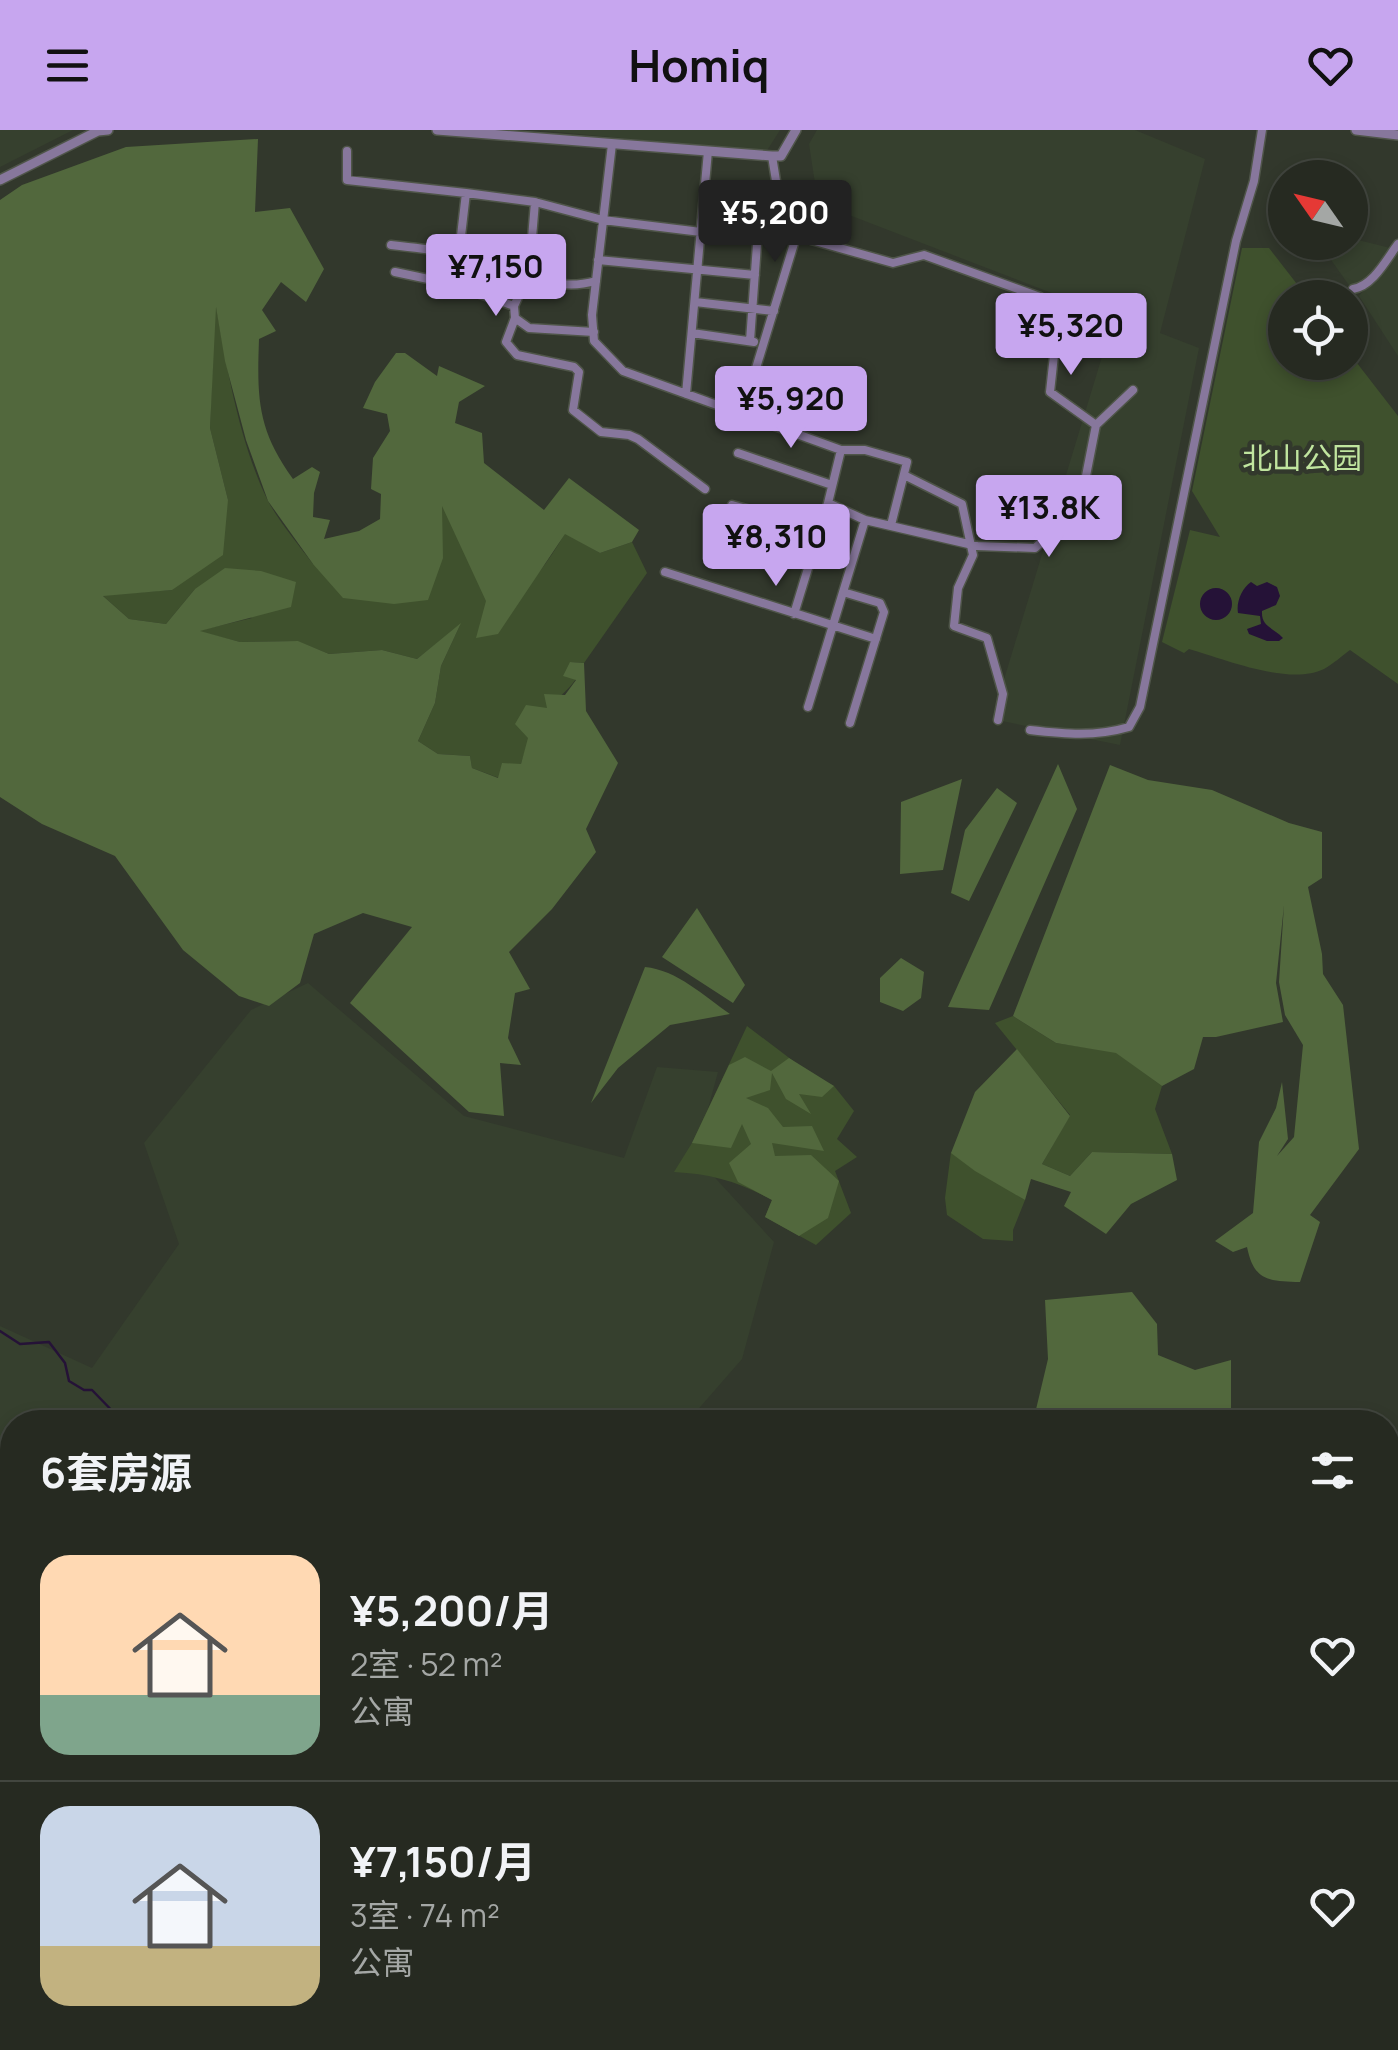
<!DOCTYPE html>
<html lang="zh">
<meta charset="utf-8">
<style>
:root{--surface:#262a21;--page:#2e322a;--text:#f1f3f6;--muted:#a4a7a5;--line:#42463f;--accent:#c7a6ef}
body{margin:0;font-family:Manrope,"Noto Sans SC",sans-serif;background:var(--page);color:var(--text);height:100vh;display:flex;flex-direction:column;font-size:38px;white-space:nowrap}
*{box-sizing:border-box;margin:0}
p{font-size:32px;color:var(--muted)}
.icon{flex:none;width:55px;height:55px;fill:none;stroke:currentColor;stroke-width:2;stroke-linecap:round;stroke-linejoin:round}
.map{position:relative;flex:1;overflow:hidden}
.panel{position:absolute;left:0px;top:1280px;width:1400px;height:640px;display:flex;flex-direction:column;background:var(--surface);border-radius:40px 40px 0 0;box-shadow:0 5px 15px #0003,0 0 0 2px var(--line)}
.panel>*{flex:none}
.needle{width:65px;rotate:304deg}
.tools{position:absolute;left:1268px;top:30px;display:grid;gap:20px}
.tools a{display:grid;place-items:center;width:100px;height:100px;border-radius:50%;background:var(--surface);box-shadow:0 5px 15px #0003,0 0 0 2px var(--line);font-size:50px}
.price{position:absolute;translate:-50% -85px;padding:0 22px;border-radius:10px;background:var(--accent);color:#111;font-size:32px;line-height:65px;filter:drop-shadow(0 2px 5px #0008)}
.price::after{content:'';position:absolute;left:50%;top:60px;width:30px;height:22px;margin-left:-15px;background:inherit;clip-path:polygon(0 0,100% 0,50% 100%)}
.price.current{background:#222;color:#fff}
ul{padding:0;list-style:none}
li{display:flex;align-items:center;gap:30px;height:250px;padding:0 40px}
li+li{border-top:2px solid var(--line)}
li span{display:grid;place-items:center;flex:none;width:280px;height:200px;border-radius:30px;color:#555}
li>.icon{margin-inline-start:auto}
span .icon{width:120px;height:120px;fill:#fffc;stroke-width:1}
li b{font-size:42px}
h2{display:flex;justify-content:space-between;align-items:center;height:120px;padding:0 40px;font-size:42px}
header{display:flex;justify-content:space-between;align-items:center;height:130px;padding:0 40px;background:var(--accent);color:#111;font-size:45px;font-weight:700}
.map>svg:first-child{display:block}
.built{fill:#36402e}
.green{fill:#3f512d}
.forest{fill:#52683d}
.water{fill:#251237}
.lines{fill:none;stroke-linecap:round;stroke-linejoin:round}
.stream{stroke:#251237;stroke-width:2.5}
.minor-casing{stroke:#4f5549;stroke-width:11}
.tertiary-casing{stroke:#4f5549;stroke-width:12}
.minor{stroke:#87779c;stroke-width:8}
.tertiary{stroke:#87779c;stroke-width:9}
.labels{text-anchor:middle;stroke-width:9;stroke-linejoin:round;paint-order:stroke}
.park-label{font-size:30px;fill:#c0e59f;stroke:#32382c}
</style>
<header><svg class="icon" aria-label="menu" viewBox="0 0 24 24"><path d="M4 6h16M4 12h16M4 18h16"/></svg>Homiq<svg class="icon" aria-label="heart" viewBox="0 0 24 24"><path d="M12 20l-8-8c-3-5 5-10 8-4 3-6 11-1 8 4z"/></svg></header>
<div class="map">
<svg width="1398" height="1920" viewBox="0 0 1398 1920">
<rect width="100%" height="100%" fill="#32382c"/>
<path class="built" d="M0 0H73L0 37Z
M537 0H780L766 22Z
M817 0H1135L1205 29 1160 203 1199 218 1120 615 992 589 1114 187 818 73 809 14Z
M1350 108 1390 118 1366 152 1351 158 1319 113 1350 112Z
M1398 117V226L1359 166Z
M308 853 464 986 624 1028 657 937 718 942 695 1026 774 1112 742 1229 687 1292H12V1908H112L114 1920H0V1196L92 1238 179 1114 144 1013 251 880Z
M1398 1320V1774L1390 1775 1398 1810V1873L1388 1869V1332Z"/>
<path class="green" d="M1242 118H1269L1307 167 1285 168V232H1350V224L1398 286V554L1350 520C1342 526 1333 534 1324 539 1289 556 1224 529 1189 519L1184 523 1162 512 1190 400 1220 407 1192 361Z
M215 169C226 234 239 312 268 371 280 393 298 414 313 434L441 372 487 471 477 507C511 475 542 445 565 403L600 423 632 412 647 443 584 533 570 532 576 549C567 562 556 569 546 580 533 596 527 615 521 634L499 648 472 638 470 626 438 624 418 611 435 573 441 536 460 495 417 529 382 520 329 524 297 511 240 512 197 501 252 488 195 459 166 494 129 489 102 465 172 460 228 370 210 298Z
M1013 886 1056 913 1116 922 1162 956 1155 979 1172 1024 1092 1022 1070 1046 1042 1034 1070 985 995 893Z
M747 896 809 943 834 956 854 981 837 1009 857 1027 835 1041 851 1083 816 1115 765 1087 772 1070C739 1052 712 1044 674 1042L692 1013Z
M951 1022 1025 1070 1013 1100V1111L983 1109 947 1085 945 1068Z
M1388 1869 1398 1873V1920H672L693 1908H1388Z"/>
<path class="forest" d="M258 9 255 82 290 78 324 139 306 172 281 152 262 180 276 201 259 209C257 268 257 299 293 349L312 337 320 342 314 363 313 387 330 390 324 409 359 401 380 389 381 364 371 359 373 328 390 301 387 284 363 278 375 252 396 223H405L437 246 439 236 485 256 459 272 455 293 482 303 484 333 544 380 569 348 639 400 632 412 600 423 565 404 498 504 476 508 486 471 442 376 443 428 428 470 394 474 343 468 313 434 268 371 246 310 225 231 216 177 210 298 228 370 223 425 172 460 103 466 129 489 166 494 195 459 225 438 261 441 296 452 291 477 200 501 240 512 298 511 329 524 382 520 417 529 461 493 441 536 435 573 418 611 438 624 470 626 472 638 498 648 502 633 521 634 528 608 515 594 526 575 547 578 544 564 565 565 576 550 563 546 570 532 584 533 586 581 618 633 586 699 596 722 552 779 509 822 530 859 515 863 508 908 521 935 500 933 504 986 469 982 350 873 412 797 363 783 314 804 300 853 269 876 239 866 183 820 115 726 42 694 0 667V70L22 55 126 17Z
M1058 634 1077 679 989 880 948 877Z
M1110 635 1148 650 1212 660 1289 693 1322 702V748L1308 757 1322 824 1323 844 1343 875 1359 1019 1310 1085 1320 1092 1300 1152C1268 1151 1254 1151 1247 1117L1233 1122 1215 1111 1253 1083 1259 1012 1276 978 1282 952 1288 1009 1277 1026 1294 1007 1303 915 1285 885 1279 852 1284 775 1276 853 1283 892 1216 907H1203L1194 939 1162 956 1116 923 1056 913 1013 886Z
M962 649 943 740 900 744 901 672Z
M997 658 1017 673 969 771 951 763 965 700Z
M697 778 745 855 733 873 662 827Z
M901 828 924 842 921 868 903 881 880 872V848Z
M645 837C677 840 704 866 730 884L670 895 618 938 591 973Z
M1017 919 1070 986 1042 1034 1070 1046 1092 1022 1172 1024 1177 1050 1131 1074 1106 1104 1064 1076 1071 1062 1031 1049 1025 1070 975 1041 951 1023 975 962Z
M745 927 771 941 789 928 834 956 822 967 799 964 811 984 786 969 772 943 770 960 746 968 768 978 783 997 812 996 824 1021 772 1013 775 1026 811 1025 839 1051 828 1088 799 1106 765 1087 772 1070 738 1052 729 1033 751 1014 742 994 731 1018 692 1013 729 935Z
M1132 1162 1157 1194 1158 1225 1195 1240 1231 1230V1292H1033L1048 1229 1045 1170Z
M1388 1869 1398 1873V1920H1101L1100 1908H1388Z
M181 1908H391L398 1920H184L177 1913Z
M757 1908H838V1920H729Z
M875 1908H974L975 1919 982 1908H1006L1002 1920H874Z"/>
<path class="water" d="M1251 452 1257 456 1267 452 1277 457 1280 466 1276 475 1262 481C1261 497 1273 497 1283 508L1279 511H1267L1249 504 1247 499 1261 494 1260 486 1238 483C1236 472 1242 458 1251 452Z
M1200 474a16 16 0 1 1 32 0a16 16 0 1 1-32 0Z"/>
<g class="lines">
<path class="stream" d="M0 1201 20 1214 49 1212 65 1233 69 1251 84 1260H92L123 1292"/>
<defs>
<path id="minor" d="M612 14 592 185 594 211 623 241 841 320 828 373 865 390 808 577
M347 21V50L466 63 459 123
M466 63 535 72 603 90 701 102
M797 106 893 133 924 125 1040 167
M391 115C427 119 463 123 499 132 540 142 551 163 596 151
M598 130 755 145
M395 142 452 154 514 176 515 188 529 198 594 202
M456 156 468 125
M1353 159C1373 156 1386 130 1398 114
M695 172 774 181
M514 176 529 144 535 72
M515 188 506 212 517 225 574 237 579 242 573 280 601 302 629 305 638 309 705 359
M1091 196 1056 207 1050 262 1096 295
M692 203 754 212
M750 211 760 73 773 66 777 57
M686 264 708 21
M742 284 803 84 777 57 772 26
M841 320H865L907 332 891 395
M738 323 832 355
M904 345 962 374 973 425 958 458 954 496 987 508 1003 564 998 590
M732 375 819 399
M865 390 977 416 1035 418 1073 384 1078 360 1085 351 1096 295 1133 260
M665 442 876 509
M843 462 880 473 884 482 850 593
M794 484 828 373
M1030 600C1065 604 1095 607 1129 597L1140 577 1236 111 1254 51 1262 0
M0 1605 12 1604
M1388 1756 1398 1755"/>
<path id="tertiary" d="M437 0 772 26H781L796 0
M1356 0 1398 5
M0 50 98 1 108 0"/>
</defs>
<use href="#minor" class="minor-casing"/>
<use href="#tertiary" class="tertiary-casing"/>
<use href="#minor" class="minor"/>
<use href="#tertiary" class="tertiary"/>
</g>
<g class="labels">
<g class="park-label">
<text x="1302" y="339">北山公园</text>
</g>
</g>
</svg>
<div class="tools">
<a><svg class="needle" viewBox="-14 -14 28 28"><path d="M0-13l5 13h-10z" fill="#e53935"/><path d="M0 13l5-13h-10z" fill="#a4a7a5"/></svg></a>
<a><svg class="icon" aria-label="locate" viewBox="0 0 24 24"><circle cx="12" cy="12" r="6"/><path d="M12 2v4M12 18v4M2 12h4M18 12h4"/></svg></a>
</div>
<b class="price current" style="left:775px;top:135px">¥5,200</b>
<b class="price" style="left:496px;top:189px">¥7,150</b>
<b class="price" style="left:1071px;top:248px">¥5,320</b>
<b class="price" style="left:791px;top:321px">¥5,920</b>
<b class="price" style="left:1049px;top:430px">¥13.8K</b>
<b class="price" style="left:776px;top:459px">¥8,310</b>
<section class="panel">
<h2>6套房源<svg class="icon" aria-label="filters" viewBox="0 0 24 24"><path d="M4 7h16M4 17h16"/><circle cx="9" cy="7" r="2"/><circle cx="15" cy="17" r="2"/></svg></h2>
<ul>
<li><span style="background:linear-gradient(#ffd9b3 70%,#7fa58c 0)"><svg class="icon" aria-label="home" viewBox="0 0 24 24"><path d="M3 11l9-7 9 7M6 9v11h12V9"/></svg></span><div><b>¥5,200/月</b><p>2室 · 52 m²</p><p>公寓</p></div><svg class="icon" aria-label="heart" viewBox="0 0 24 24"><path d="M12 20l-8-8c-3-5 5-10 8-4 3-6 11-1 8 4z"/></svg></li>
<li><span style="background:linear-gradient(#c9d6e8 70%,#c2b280 0)"><svg class="icon" aria-label="home" viewBox="0 0 24 24"><path d="M3 11l9-7 9 7M6 9v11h12V9"/></svg></span><div><b>¥7,150/月</b><p>3室 · 74 m²</p><p>公寓</p></div><svg class="icon" aria-label="heart" viewBox="0 0 24 24"><path d="M12 20l-8-8c-3-5 5-10 8-4 3-6 11-1 8 4z"/></svg></li>
</ul>
</section>
</div>
